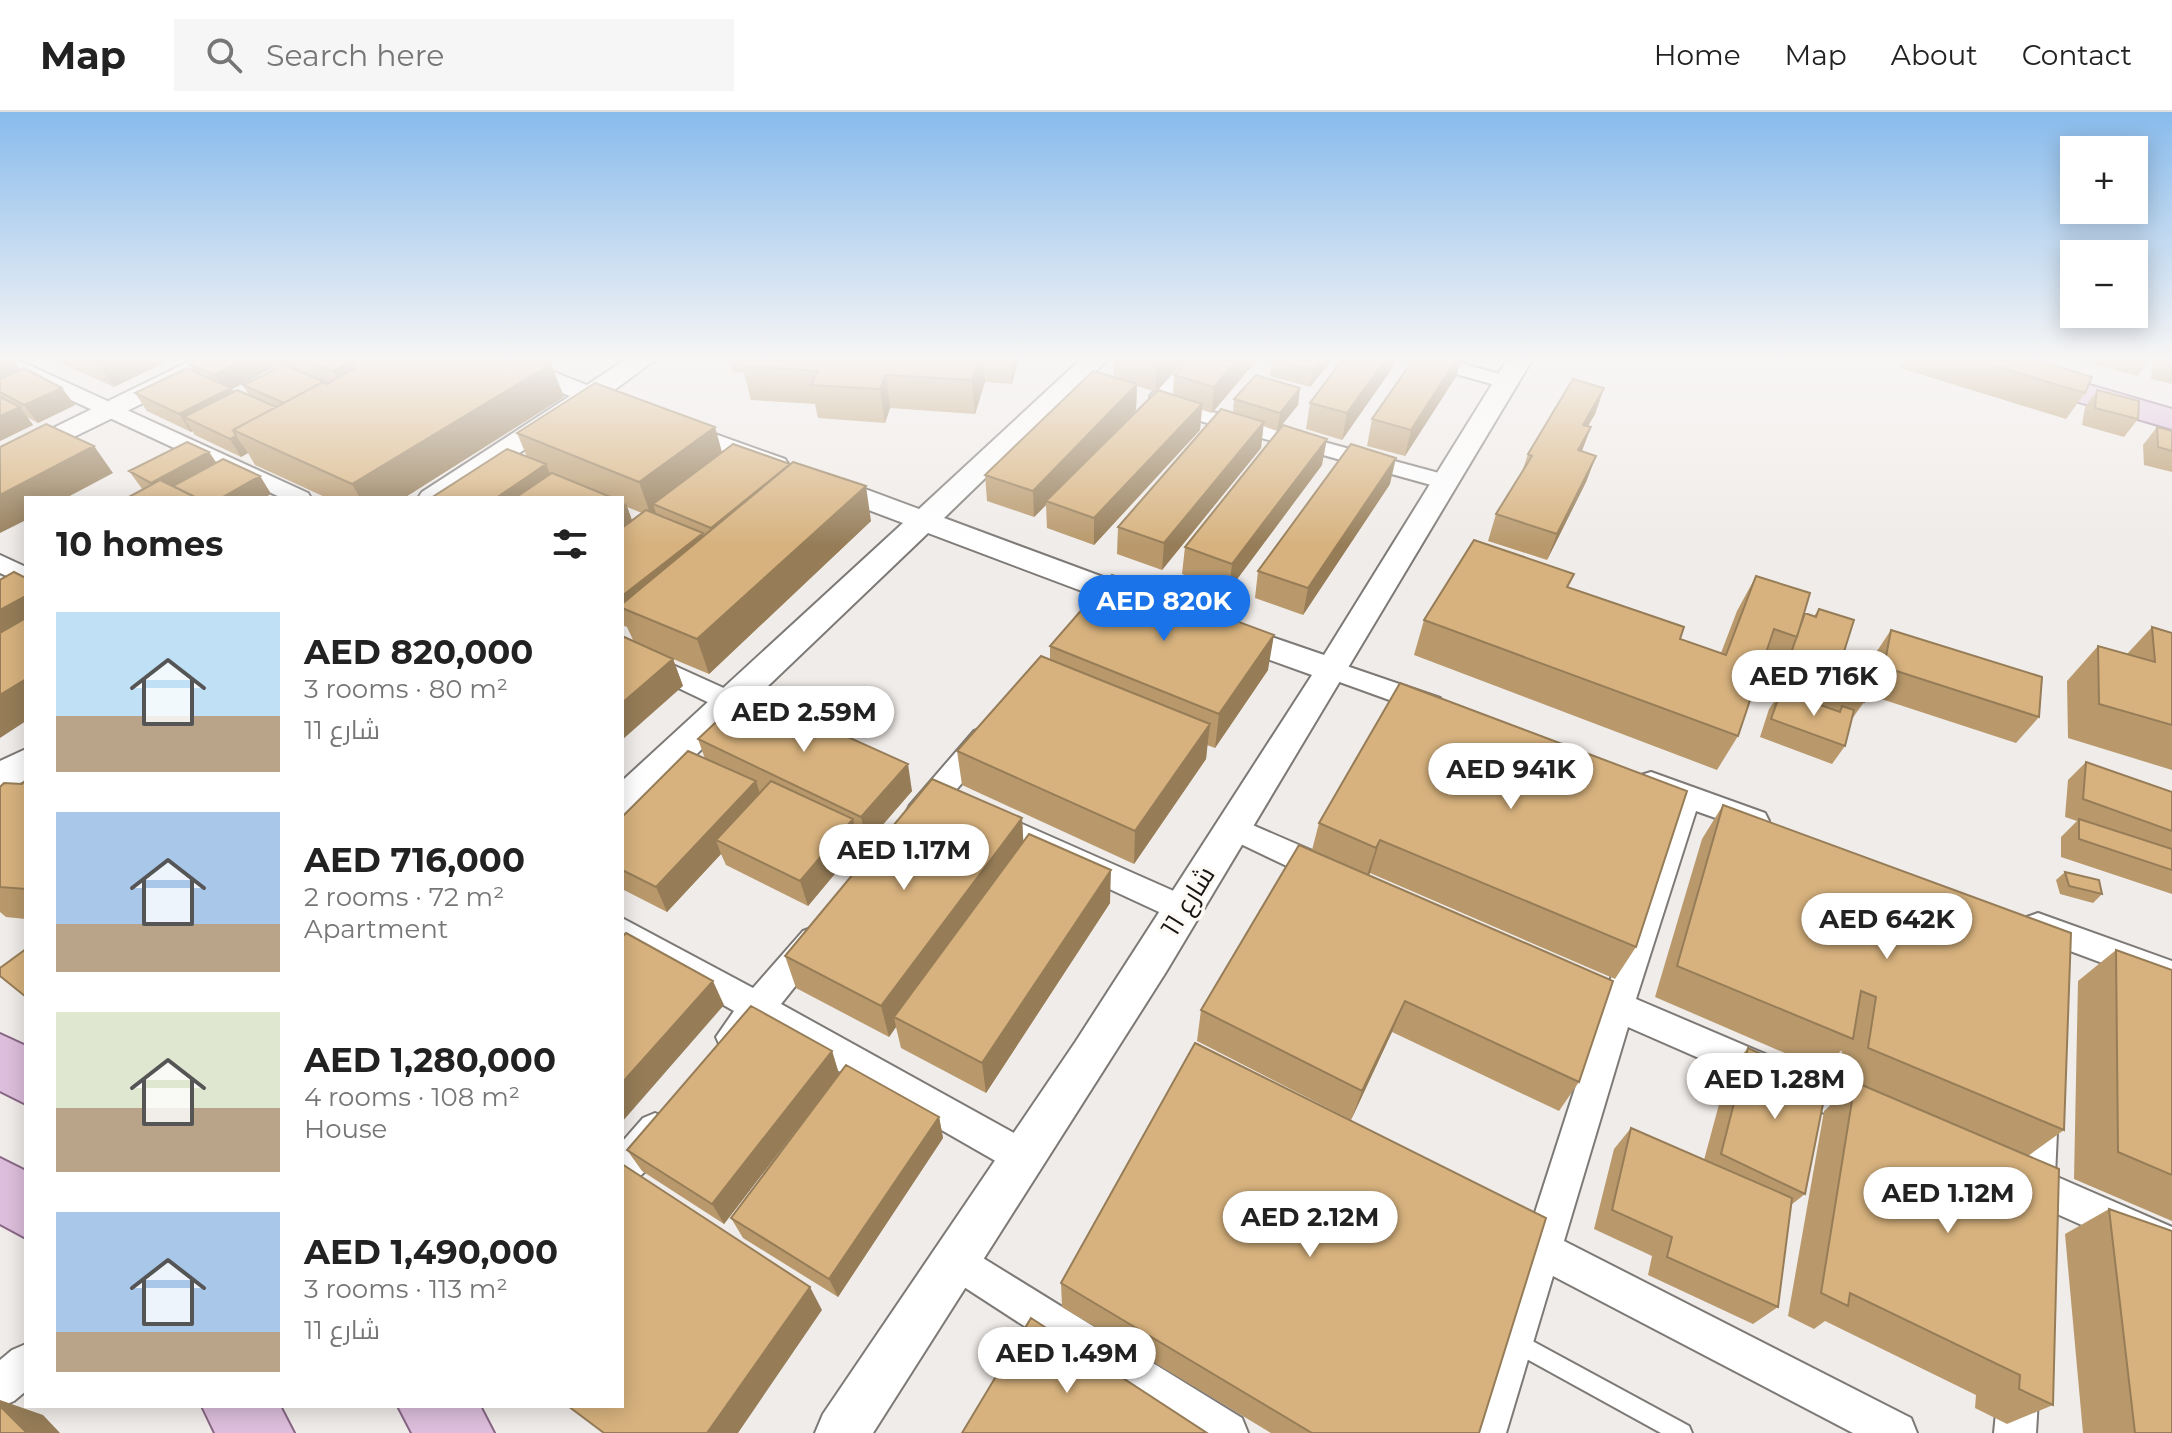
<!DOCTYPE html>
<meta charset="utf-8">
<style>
:root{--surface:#fff;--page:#f6f6f6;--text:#222;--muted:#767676;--line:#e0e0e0;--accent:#1a73e8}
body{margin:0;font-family:Montserrat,Cairo,sans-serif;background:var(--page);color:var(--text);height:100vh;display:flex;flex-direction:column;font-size:30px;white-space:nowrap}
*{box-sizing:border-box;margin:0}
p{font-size:26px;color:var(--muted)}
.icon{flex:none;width:44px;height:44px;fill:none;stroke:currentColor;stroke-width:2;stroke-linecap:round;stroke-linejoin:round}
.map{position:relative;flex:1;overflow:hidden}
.side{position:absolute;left:24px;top:384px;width:600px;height:912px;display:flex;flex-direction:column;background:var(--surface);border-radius:0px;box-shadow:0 4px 20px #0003}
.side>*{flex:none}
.tools{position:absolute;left:2060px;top:24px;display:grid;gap:16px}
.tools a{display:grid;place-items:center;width:88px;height:88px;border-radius:0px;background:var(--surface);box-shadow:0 4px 20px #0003;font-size:40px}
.price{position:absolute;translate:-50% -68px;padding:0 18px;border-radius:28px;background:#fff;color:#222;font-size:26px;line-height:52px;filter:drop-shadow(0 2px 4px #0008)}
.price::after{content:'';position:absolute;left:50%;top:48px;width:24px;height:18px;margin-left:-12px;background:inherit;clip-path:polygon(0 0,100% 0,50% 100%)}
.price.current{background:var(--accent);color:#fff}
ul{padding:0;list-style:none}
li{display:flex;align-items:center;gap:24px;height:200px;padding:0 32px}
li span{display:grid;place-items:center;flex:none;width:224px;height:160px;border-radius:0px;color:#555}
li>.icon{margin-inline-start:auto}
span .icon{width:96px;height:96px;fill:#fffc;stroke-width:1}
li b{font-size:34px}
h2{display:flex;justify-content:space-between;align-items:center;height:96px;padding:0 32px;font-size:34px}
header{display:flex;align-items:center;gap:48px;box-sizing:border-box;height:112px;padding:0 40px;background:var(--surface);border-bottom:2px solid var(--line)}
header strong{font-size:38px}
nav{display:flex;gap:44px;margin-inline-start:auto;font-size:28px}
.search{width:560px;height:72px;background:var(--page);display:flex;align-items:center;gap:20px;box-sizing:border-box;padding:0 28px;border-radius:0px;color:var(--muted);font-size:30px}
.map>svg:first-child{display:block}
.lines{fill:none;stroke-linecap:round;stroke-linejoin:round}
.service-casing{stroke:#7c7976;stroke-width:4}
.minor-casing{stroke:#7c7976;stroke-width:4}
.tertiary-casing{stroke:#7c7976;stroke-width:4}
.primary-casing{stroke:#896786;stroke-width:4}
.service{fill:#fff;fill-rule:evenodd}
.minor{fill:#fff;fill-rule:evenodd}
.tertiary{fill:#fff;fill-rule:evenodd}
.primary{fill:#ddbedc;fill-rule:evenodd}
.wall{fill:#b9996c;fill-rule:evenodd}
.shaded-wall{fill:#967d58}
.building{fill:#d7b27e;stroke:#967d58;stroke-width:2}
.labels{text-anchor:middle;stroke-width:7;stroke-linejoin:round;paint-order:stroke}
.street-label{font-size:26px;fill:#161514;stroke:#fdfaf6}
</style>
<header>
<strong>Map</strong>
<div class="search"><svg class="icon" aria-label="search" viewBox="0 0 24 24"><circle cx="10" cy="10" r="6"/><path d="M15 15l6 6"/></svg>Search here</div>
<nav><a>Home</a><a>Map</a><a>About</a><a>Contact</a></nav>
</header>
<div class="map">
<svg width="2172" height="1321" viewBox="0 0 2172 1321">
<rect width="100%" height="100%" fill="#f0ece9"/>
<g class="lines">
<defs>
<path id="service" d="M1514 1219 1689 1314 1692 1321H1661L1507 1236 1504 1229 1507 1222Z"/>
<path id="minor" d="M0 248H18L308 381 311 386H282L0 255Z
M1185 248H1206L1171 285 1172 289 1450 364 1453 369 1442 376 1157 297 1150 284Z
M1417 248H1450L1513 266 1516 270 1506 276 1420 252Z
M0 443 26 455V473L0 461Z
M622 530 759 592 763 599 759 606 750 609 741 606 622 549Z
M1332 549 1440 586 1444 593 1440 600 1431 603 1323 564 1319 558 1323 552Z
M984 616 994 619 998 626 994 633 930 709 920 712 910 709 906 701 910 693 974 619Z
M1651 660 1765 701 1769 709 1765 717 1755 720 1696 699 1636 887 1882 992 1888 1004 1882 1016 1870 1021 1628 915 1564 1129 1911 1306 1917 1321H1853L1553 1164 1506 1321H1464L1599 902 1559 884 1554 874 1559 864 1570 860 1608 875 1671 690 1641 679 1637 671 1641 663Z
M988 697 1194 788 1198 797 1194 806 1183 810 1172 806 978 716 974 708 978 700Z
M1234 705 1338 750 1342 759 1338 768 1327 771 1316 768 1224 724 1219 716 1224 708Z
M2038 801 2172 849V877L2027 823 2022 814 2027 805Z
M622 806 753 876 803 819 814 815 825 819 830 828 825 837 781 892 1039 1035 1044 1047 1039 1059 1026 1064 1013 1059 762 915 745 936 733 940 721 936 716 925 734 899 622 835Z
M2041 983 2053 987 2058 999 2055 1064 2172 1115V1153L2048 1098 2035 1103 2022 1098 2008 1070 2013 1057 2019 1055 2024 999 2029 987Z
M655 1001 667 1006 673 1018C663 1039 644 1067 622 1076V1030L643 1006Z
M957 1130 1242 1306 1248 1321H1189L944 1162 938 1149 944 1136Z
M26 1232V1279L14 1289 0 1295V1248L12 1238Z
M2019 1250 2033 1256 2039 1270 2036 1321H1994L1999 1270 2005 1256Z"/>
<path id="tertiary" d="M192 248H224L221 253 0 361V342Z
M488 248H523L587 273 625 248H655L609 282 634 291 638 297 634 303 625 305 592 293 451 386H418L422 380 570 284 491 253Z
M1080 248H1107L944 406 1157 485 1162 492 1157 499 1146 502 1135 499 928 421 635 701 622 705V669L903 411 813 377 809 371 813 365 823 362 833 365 919 397Z
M1507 248H1532L1166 860 873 1321H815L823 1302 1076 929 1312 563 1217 529 1212 521 1217 513 1228 510 1324 543Z
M673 307 785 347 789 353 785 359 775 361 765 359 664 321 660 315 664 309Z
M26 637V668L0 681V649Z"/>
<path id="primary" d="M1954 248H2004L2172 297V317L1958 255Z
M0 922 26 934V992L0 979Z
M0 1046 26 1059V1126L0 1112Z
M202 1294H280L294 1321H215Z
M398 1294H480L494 1321H412Z"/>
</defs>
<use href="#service" class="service-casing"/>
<use href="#minor" class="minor-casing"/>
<use href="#tertiary" class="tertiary-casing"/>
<use href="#primary" class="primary-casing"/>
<use href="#service" class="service"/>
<use href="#minor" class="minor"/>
<use href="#tertiary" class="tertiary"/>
<use href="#primary" class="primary"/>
</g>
<path class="wall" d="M0 248H13L20 258 75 293 38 311 27 305 33 313 0 329Z
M54 248H169L114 275Z
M197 248H543L551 252 564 285 404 386H327L255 353 248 341 241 345 195 323 192 319 191 320 147 299 135 281 193 259 189 252ZM271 257 272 258 243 273 249 284 234 280 232 277Z
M730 248H1019L1012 272 985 270 975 302 890 296 885 311 818 306 815 292 751 288 744 261 733 260Z
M1114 248H1185L1156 280 1137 274 1136 298 1103 332 1173 283 1174 263 1257 248 1212 301 1202 298 1200 318 1094 433 1047 416 1046 393 1034 405 987 389 985 363 1114 265Z
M1272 248H1332L1310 275 1270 264Z
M1398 248 1342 328 1306 317 1310 291Z
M1904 248H2037L2085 281 2066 307 1900 256Z
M2075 248H2150L2138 264Z
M2152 248H2172V272L2151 267Z
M1457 263 1405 344 1367 334 1372 307Z
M1300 276 1298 293 1277 319 1263 314 1261 336 1162 458 1117 442 1118 415 1233 301 1234 287Z
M1604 276 1595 302 1588 314 1591 315 1582 339 1596 344 1586 370 1547 448 1488 429 1496 402 1522 360 1528 342Z
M2097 278 2138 307 2124 325 2082 313 2085 295Z
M715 315 722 340 871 409 709 562 666 544 673 547 683 574 633 528 627 515 622 513V386H431L527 345 517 321ZM627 395 642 401 632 408Z
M2157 315 2172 319V360L2144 353 2143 333Z
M209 340 216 350 260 364 271 382 143 378 129 359Z
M1322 353 1229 478 1182 462 1185 435Z
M1390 372 1303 503 1255 486 1258 459Z
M1756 464 1804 501 1814 504 1819 497 1841 549 1870 559 1873 545 1891 518 2039 605 2016 631 1866 582 1864 590 1852 607 1845 634 1832 652 1760 625 1769 597 1774 590 1768 588 1779 555 1776 560 1761 555 1738 624 1717 658 1414 543 1424 508 1568 475 1680 527 1721 541 1737 499Z
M2152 515 2172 521V658L2068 626 2067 569 2098 534 2127 542Z
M1050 534 1268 558 1215 636 1207 633 1206 647 1134 752 962 673 957 639 1050 548Z
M1400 571 1636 835 1615 867 1370 761 1369 763 1579 970 1559 999 1392 920 1351 1008 1197 929 1201 898 1312 738 1319 711Z
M698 627 912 679 867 731 858 727 859 733 808 794 726 753 721 742 667 800 622 777V705L705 647Z
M2086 650 2172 680V782L2061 745V725L2077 709 2065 705 2068 668Z
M26 668V807L6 805 0 800V675L22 672Z
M1723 693 2064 1018 2028 1044 2053 1293 2007 1312 1975 1296 1976 1283 1825 1209 1814 1217 1788 1204 1824 999 1852 973 1837 966 1842 938 1822 957 1655 885 1702 727Z
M1022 706 1023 730 1110 791 986 981 901 936 896 915 889 925 796 876 785 844Z
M2065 760 2102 782 2093 791 2060 782 2056 768Z
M2116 838 2172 858V1109L2074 1067 2078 869Z
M1748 936 1805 1082 1791 1093 1778 1195 1753 1212 1648 1163 1652 1144 1594 1117 1614 1037 1631 1016 1704 1048 1728 959Z
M832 939 839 962 724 1112 642 1059 627 1038Z
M939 1005 943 1026 838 1185 743 1126 731 1106Z
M2109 1097 2172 1321H2083L2065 1122Z
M1061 1171 1479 1321H1271L1062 1195Z"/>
<path class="shaded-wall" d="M0 248H13L28 269 0 280Z
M96 248H169L114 275Z
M243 248H266L271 257 232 277 242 293 184 305 192 319 191 320 179 302 224 279 214 263Z
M275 248H291L299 263 290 268 280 250Z
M353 248H411L357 255 352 253 363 276 347 285 333 259Z
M978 248H983L985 270 975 302 972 268Z
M1011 248H1019L1012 272Z
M1162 248H1185L1156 280 1157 254Z
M1237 248H1257L1212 301 1214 275Z
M1321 248H1332L1310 275 1313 258Z
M1385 248H1398L1342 328 1347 301Z
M1456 248H1461L1457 263 1405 344 1411 318Z
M551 252 564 285 404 386H360L352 372Z
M886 263 890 296 885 311 880 277Z
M1137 272 1136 298 1048 390 1046 389V393L1034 405 1033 379Z
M62 276 75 293 38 311 24 293Z
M1300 276 1298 293 1277 319 1280 301Z
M1604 276 1595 302 1573 339 1583 313Z
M1202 292 1200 318 1094 433V406Z
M20 295 33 313 0 329V304Z
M1264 310 1261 336 1162 458 1164 431Z
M715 315 724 349 653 392 656 401 651 404 639 370Z
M1591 315 1581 341 1578 338Z
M236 324 248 341 241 345 230 327Z
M1327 327 1322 353 1229 478 1232 452Z
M94 334 113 361 66 386H26V408L0 421V383Z
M209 340 221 358 162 386 151 371Z
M1596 344 1586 370 1547 448 1557 422Z
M1396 346 1390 372 1303 503 1308 476Z
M546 352 557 379 546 386H496Z
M790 352 719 442 711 416Z
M260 364 271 382 264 386H221Z
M866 374 871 409 709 562 697 527Z
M626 391 635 418 622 428V394Z
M703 421 711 448 622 496V484Z
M26 484V511L0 526V498Z
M1274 523 1268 558 1215 636 1219 602Z
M673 547 683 574 622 628V591Z
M26 567V609L0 626V583Z
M1210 612 1206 647 1134 752 1135 719Z
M908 652 912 679 867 731 861 705Z
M756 669 764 695 716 728 721 742 667 800 656 775Z
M1022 706 1024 740 894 905 896 915 889 925 881 894Z
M853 707 859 733 808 794 800 769Z
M1380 728 1370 761 1365 769 1376 736Z
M1111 758 1110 791 986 981 982 951Z
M713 869 724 893 622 1010V971Z
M1405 889 1392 920 1351 1008 1362 979Z
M832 939 839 962 724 1112 712 1092Z
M939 1005 943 1026 838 1185 829 1167Z
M810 1175 822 1198 738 1321H707Z
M0 1288 43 1303 60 1321H27L0 1294Z"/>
<path class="building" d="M197 248H243L214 263 189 252Z
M305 248H353L333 259Z
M360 248H543L551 252 352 372 233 318 323 270 327 272 357 255 352 253Z
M746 248H978L972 268 886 263 880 277 811 273 818 259 743 254Z
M1138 248H1162L1157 254Z
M1188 248H1237L1214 275 1174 263Z
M1278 248H1321L1313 258Z
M1342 248H1385L1347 301 1310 291Z
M1413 248H1456L1411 318 1372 307Z
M1976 248H2037L2092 265 2085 281Z
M284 253 327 271 323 270 284 291 243 273Z
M24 256 62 276 24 293 0 280V267Z
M187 256 231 276 179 302 135 281Z
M1093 259 1137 272 1033 379 985 363Z
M1256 263 1300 276 1280 301 1234 287Z
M1573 267 1604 276 1583 313 1591 315 1578 338 1596 344 1557 422 1496 402 1532 344 1528 342Z
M595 271 715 315 639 370 517 321Z
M237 278 276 295 233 318 236 324 230 327 184 305Z
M1158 278 1202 292 1094 406 1046 389Z
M2097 278 2139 289 2138 307 2095 296Z
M0 285 20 295 0 304Z
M1221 297 1264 310 1164 431 1118 415Z
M46 312 94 334 0 383V335Z
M1283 313 1327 327 1232 452 1185 435Z
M2157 315 2172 319V339L2158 335Z
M187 330 209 340 151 371 129 359Z
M733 332 790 352 711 416 653 392Z
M1351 332 1396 346 1308 476 1258 459Z
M507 337 546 352 496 386H431Z
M223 347 260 364 221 386H197L173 374Z
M793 350 866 374 697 527 622 496V492Z
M552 361 613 386H515Z
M160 368 197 386H127Z
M646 398 703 421 622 484V416Z
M1474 428 1574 462 1567 475 1684 515 1680 527 1726 543 1756 464 1810 481 1797 525 1774 517 1738 624 1424 508Z
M14 460 26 466V484L0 498V468Z
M1112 463 1274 523 1219 602 1050 534Z
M1819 497 1854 508 1841 549 1873 560 1864 590 1784 561 1805 501 1816 505Z
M26 506V567L0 583V521Z
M2152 515 2172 521V613L2099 592 2098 534 2155 550Z
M1891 518 2042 565 2039 605 1884 555Z
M622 524 673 547 622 591Z
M1041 544 1210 612 1135 719 957 639Z
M1400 571 1687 679 1636 835 1380 728 1376 736 1319 711Z
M1781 579 1840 600 1842 594 1854 598 1845 634 1771 607Z
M748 580 908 652 861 705 698 627Z
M688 639 756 669 656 775 622 758V705Z
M2086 650 2172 680V719L2083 687Z
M932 667 1022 706 881 894 785 844Z
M26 668V777L0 775V675L4 671 22 672Z
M771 669 853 707 800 769 716 728Z
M1723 693 2071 821 2064 1018 1868 936 1876 885 1861 879 1853 927 1677 854Z
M2079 707 2172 737V758L2079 727Z
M1029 722 1111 758 982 951 894 905Z
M1299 733 1613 869 1579 970 1405 889 1362 979 1201 898Z
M2065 760 2099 768 2102 782 2069 774Z
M626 821 713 869 622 971V825Z
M26 837V885L0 864V856Z
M2116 838 2172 858V1063L2118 1040Z
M751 894 832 939 712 1092 627 1038Z
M1195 931 1546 1106 1479 1321H1312L1061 1171Z
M1748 936 1827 972 1805 1082 1721 1042Z
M846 953 939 1005 829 1167 731 1106Z
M1855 970 2059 1057 2053 1293 2019 1277 2020 1263 1850 1181 1848 1194 1821 1181Z
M1631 1016 1792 1086 1778 1195 1667 1145 1672 1125 1612 1098Z
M622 1052 810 1175 707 1321H604L568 1294H622Z
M2109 1097 2172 1119V1321H2135Z
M1031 1206 1207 1321H962Z
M0 1294 27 1321H0Z"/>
<linearGradient id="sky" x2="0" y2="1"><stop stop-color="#88bbec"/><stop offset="0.57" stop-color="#f8f6f5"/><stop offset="1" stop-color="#f8f6f5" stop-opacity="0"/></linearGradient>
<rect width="2172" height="433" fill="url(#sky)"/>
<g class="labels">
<g class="street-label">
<text transform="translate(1188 789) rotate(-58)" y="9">شارع 11</text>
</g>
</g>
</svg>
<div class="tools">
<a>+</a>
<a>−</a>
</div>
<b class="price current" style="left:1164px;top:531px">AED 820K</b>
<b class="price" style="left:1814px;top:606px">AED 716K</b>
<b class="price" style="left:804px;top:642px">AED 2.59M</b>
<b class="price" style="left:1511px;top:699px">AED 941K</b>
<b class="price" style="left:904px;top:780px">AED 1.17M</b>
<b class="price" style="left:1887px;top:849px">AED 642K</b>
<b class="price" style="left:1775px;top:1009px">AED 1.28M</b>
<b class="price" style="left:1948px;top:1123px">AED 1.12M</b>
<b class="price" style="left:1310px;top:1147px">AED 2.12M</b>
<b class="price" style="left:1067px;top:1283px">AED 1.49M</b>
<section class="side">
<h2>10 homes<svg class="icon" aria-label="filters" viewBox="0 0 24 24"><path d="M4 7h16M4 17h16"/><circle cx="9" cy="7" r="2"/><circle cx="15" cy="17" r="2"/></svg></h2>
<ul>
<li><span style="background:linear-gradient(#bfe0f5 65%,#b9a48a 0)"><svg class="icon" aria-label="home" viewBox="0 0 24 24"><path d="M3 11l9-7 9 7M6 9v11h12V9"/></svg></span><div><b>AED 820,000</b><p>3 rooms · 80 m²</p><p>شارع 11</p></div></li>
<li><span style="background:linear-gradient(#a9c7e8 70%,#b9a48a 0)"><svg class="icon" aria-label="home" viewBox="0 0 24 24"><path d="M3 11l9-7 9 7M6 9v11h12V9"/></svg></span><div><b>AED 716,000</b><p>2 rooms · 72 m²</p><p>Apartment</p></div></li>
<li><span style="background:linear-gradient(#dfe7d0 60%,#b9a48a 0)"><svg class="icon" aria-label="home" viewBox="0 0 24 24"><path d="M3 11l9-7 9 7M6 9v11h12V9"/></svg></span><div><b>AED 1,280,000</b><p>4 rooms · 108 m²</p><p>House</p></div></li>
<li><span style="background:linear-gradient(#a9c7e8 75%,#b9a48a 0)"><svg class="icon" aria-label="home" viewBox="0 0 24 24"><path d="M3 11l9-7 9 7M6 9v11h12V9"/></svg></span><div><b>AED 1,490,000</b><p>3 rooms · 113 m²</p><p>شارع 11</p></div></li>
</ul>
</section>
</div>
